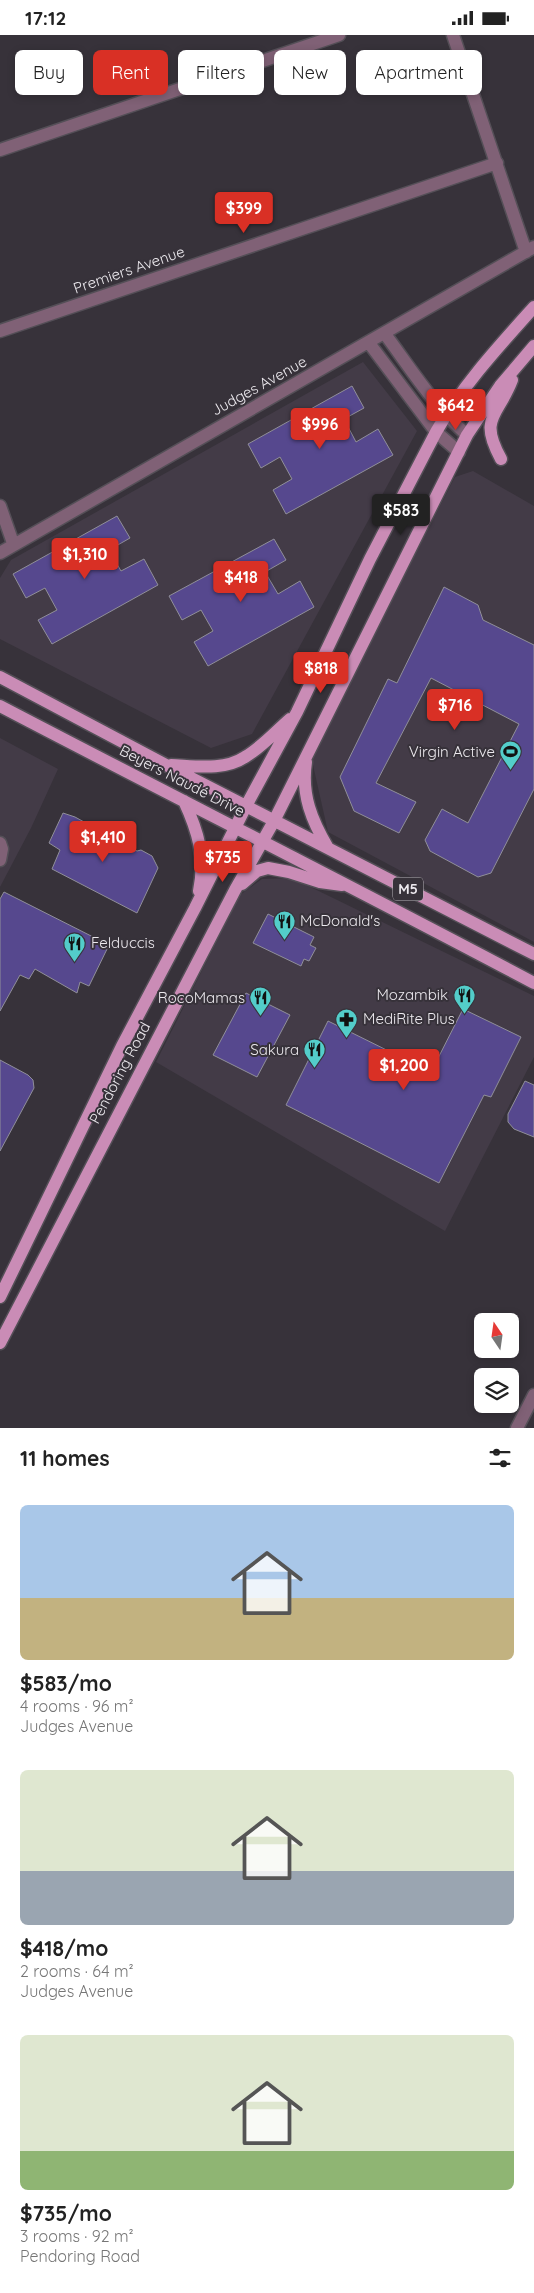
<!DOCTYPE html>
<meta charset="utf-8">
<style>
:root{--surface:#fff;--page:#f2f2f2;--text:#222;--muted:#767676;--accent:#d93025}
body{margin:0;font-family:Quicksand,sans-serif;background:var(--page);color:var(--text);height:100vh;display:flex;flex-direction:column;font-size:19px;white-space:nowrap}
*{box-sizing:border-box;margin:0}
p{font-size:16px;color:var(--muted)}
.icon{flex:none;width:28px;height:28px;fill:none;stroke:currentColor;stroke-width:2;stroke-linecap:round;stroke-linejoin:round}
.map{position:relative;height:1393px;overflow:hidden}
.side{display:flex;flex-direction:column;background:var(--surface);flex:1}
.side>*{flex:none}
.top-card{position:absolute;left:15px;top:15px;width:505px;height:45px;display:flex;gap:10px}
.needle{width:32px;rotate:347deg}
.controls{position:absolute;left:474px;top:1278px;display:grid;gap:10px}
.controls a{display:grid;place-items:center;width:45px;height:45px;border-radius:8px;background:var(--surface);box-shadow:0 2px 8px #0003;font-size:25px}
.price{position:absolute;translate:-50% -42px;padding:0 11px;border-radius:5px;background:var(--accent);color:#fff;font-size:16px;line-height:32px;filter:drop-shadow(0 1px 2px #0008)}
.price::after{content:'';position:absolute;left:50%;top:30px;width:15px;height:11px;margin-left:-8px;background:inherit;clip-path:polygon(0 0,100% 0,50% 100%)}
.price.selected{background:#222;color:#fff}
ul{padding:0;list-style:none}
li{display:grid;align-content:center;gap:10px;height:265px;padding:0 20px}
li span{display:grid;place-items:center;height:155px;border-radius:8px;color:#555}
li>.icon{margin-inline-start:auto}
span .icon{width:90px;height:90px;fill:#fffc;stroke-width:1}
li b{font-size:21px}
h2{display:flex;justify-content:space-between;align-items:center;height:60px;padding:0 20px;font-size:21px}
.pill{padding:0 18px;border-radius:8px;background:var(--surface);box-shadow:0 2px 8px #0003;font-size:18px;line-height:45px}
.pill.selected{background:var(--accent);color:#fff}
.status{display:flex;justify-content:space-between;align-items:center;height:35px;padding:0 25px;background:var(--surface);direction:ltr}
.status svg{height:14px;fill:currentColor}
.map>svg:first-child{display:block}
.built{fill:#433b47}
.building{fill:#56488e;stroke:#908f99}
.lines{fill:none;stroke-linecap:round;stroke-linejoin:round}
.minor-casing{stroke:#544f57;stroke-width:15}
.major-casing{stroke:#544f57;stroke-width:15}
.minor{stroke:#806176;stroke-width:12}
.major{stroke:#ca8cb6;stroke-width:12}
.labels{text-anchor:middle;stroke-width:4;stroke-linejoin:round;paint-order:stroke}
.shield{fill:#37323a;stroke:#b6b2b8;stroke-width:1}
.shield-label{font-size:14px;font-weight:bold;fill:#ece9ee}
.street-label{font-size:15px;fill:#ece9ee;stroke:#37323a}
.poi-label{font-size:15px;fill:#ece9ee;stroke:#37323a;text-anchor:end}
</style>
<div class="status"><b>17:12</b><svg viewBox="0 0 49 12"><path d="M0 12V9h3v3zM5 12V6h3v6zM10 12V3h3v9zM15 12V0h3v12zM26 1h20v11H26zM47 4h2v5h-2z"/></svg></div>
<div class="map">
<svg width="534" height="1393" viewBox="0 0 534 1393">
<rect width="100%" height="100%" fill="#37323a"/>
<path class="built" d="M363 327 417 396 252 699 211 713 0 604V543L11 525Z
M473 436 534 471V907L328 797 311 721 455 442Z
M0 703 58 734 31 793 0 852Z
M292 843 534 961V1022L445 1196 156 1027 240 860 262 844Z"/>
<path class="building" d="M352 351 364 373 344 384 356 407 378 394 393 420 286 479 273 455 292 444 280 422 261 433 248 409Z
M117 481 130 503 109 515 121 536 144 524 158 550 52 609 38 585 57 575 45 553 26 563 13 539Z
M274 504 286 525 265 537 278 559 300 546 314 572 208 631 194 607 213 596 201 575 182 585 169 561Z
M444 552 478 570 483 585 534 610V754L491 838 478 842 430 816 425 805 442 774 468 788 519 689 431 643 376 748 416 767 399 798 354 776 340 742 388 644 397 648Z
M63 778 75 782 137 816 141 815 152 821 158 833 137 878 52 834 60 815 49 808Z
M4 857 109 910 89 951 80 947 77 958 35 934 29 944 20 940 0 976V864Z
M268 879 314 902 310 910 316 913 309 926 304 924 301 931 253 908Z
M246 958 290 980 257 1042 213 1020Z
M463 974 521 1002 491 1062 484 1060 439 1148 286 1070 328 986 431 1037Z
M0 1025 28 1040 33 1045 34 1053 0 1116Z
M525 1046 534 1050V1102L514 1094 508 1087V1079Z"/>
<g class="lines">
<defs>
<path id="minor" d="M453 0 526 217
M0 115 339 0
M0 296 497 128
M385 299C411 334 434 371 467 400
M369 308 436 397 459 417
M0 471 13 508
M0 518 534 212
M0 808 2 814 0 825
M517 1393 534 1360"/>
<path id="major" d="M501 424C478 382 498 382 512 345
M0 642 166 730 534 919
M0 671C178 764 357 854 534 948
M306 727C301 760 312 786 328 813
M171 730C195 731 224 736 245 722 262 712 276 696 290 684
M184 766C198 796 206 823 199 856
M242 849 257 836 268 833 289 837 320 847 342 850
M0 1262 122 1011 195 873 246 771 297 677 370 524 436 397C462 351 499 311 534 272
M0 1308 235 855 274 786 467 400 500 351 534 311"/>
</defs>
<use href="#minor" class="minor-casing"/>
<use href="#major" class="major-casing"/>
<use href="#minor" class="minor"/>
<use href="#major" class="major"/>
</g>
<defs>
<symbol id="stadium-pin" viewBox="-11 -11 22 30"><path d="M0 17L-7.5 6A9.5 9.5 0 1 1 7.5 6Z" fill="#53cdca" stroke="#37323a"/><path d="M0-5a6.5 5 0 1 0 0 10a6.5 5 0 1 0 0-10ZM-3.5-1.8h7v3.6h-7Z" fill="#111"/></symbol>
<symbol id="restaurant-pin" viewBox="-11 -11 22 30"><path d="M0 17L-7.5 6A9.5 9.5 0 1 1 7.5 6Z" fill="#53cdca" stroke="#37323a"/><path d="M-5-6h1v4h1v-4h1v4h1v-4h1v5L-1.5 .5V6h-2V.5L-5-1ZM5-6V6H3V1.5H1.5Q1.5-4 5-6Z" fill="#111"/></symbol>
<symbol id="pharmacy-pin" viewBox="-11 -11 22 30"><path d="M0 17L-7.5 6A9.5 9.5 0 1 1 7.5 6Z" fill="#53cdca" stroke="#37323a"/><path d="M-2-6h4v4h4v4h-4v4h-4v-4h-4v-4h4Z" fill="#111"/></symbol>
</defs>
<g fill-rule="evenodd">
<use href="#stadium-pin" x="498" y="704" width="25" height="34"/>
<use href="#restaurant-pin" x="272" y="874" width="25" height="34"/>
<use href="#restaurant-pin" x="62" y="896" width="25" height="34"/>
<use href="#restaurant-pin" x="452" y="948" width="25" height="34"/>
<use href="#restaurant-pin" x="248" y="950" width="25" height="34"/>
<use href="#pharmacy-pin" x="334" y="972" width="25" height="34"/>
<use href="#restaurant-pin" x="302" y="1002" width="25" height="34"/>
</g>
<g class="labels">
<rect class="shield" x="393" y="842.5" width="30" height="23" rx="4"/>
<g class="shield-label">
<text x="408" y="859">M5</text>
</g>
<g class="street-label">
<text transform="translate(129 235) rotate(-19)" y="5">Premiers Avenue</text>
<text transform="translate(259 351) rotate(-29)" y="5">Judges Avenue</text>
<text transform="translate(182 746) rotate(27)" y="5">Beyers Naudé Drive</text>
<text transform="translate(120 1038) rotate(-62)" y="5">Pendoring Road</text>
</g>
<g class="poi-label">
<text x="495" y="722">Virgin Active</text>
<text x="300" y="891" text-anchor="start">McDonald's</text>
<text x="91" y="913" text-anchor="start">Felduccis</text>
<text x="448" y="965">Mozambik</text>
<text x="245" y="968">RocoMamas</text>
<text x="363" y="989" text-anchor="start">MediRite Plus</text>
<text x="299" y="1020">Sakura</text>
</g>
</g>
</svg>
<div class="controls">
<a><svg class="needle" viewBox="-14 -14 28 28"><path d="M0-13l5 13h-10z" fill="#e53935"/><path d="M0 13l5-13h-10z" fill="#767676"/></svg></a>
<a><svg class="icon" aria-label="layers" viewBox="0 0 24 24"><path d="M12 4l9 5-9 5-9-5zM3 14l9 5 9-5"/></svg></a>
</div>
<b class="price" style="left:244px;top:199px">$399</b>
<b class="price" style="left:456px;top:396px">$642</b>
<b class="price" style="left:320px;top:415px">$996</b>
<b class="price selected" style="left:401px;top:501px">$583</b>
<b class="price" style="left:85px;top:545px">$1,310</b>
<b class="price" style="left:241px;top:568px">$418</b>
<b class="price" style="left:321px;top:659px">$818</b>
<b class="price" style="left:455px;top:696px">$716</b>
<b class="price" style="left:103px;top:828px">$1,410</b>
<b class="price" style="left:223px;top:848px">$735</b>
<b class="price" style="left:404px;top:1056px">$1,200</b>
<div class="top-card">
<a class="pill">Buy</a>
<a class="pill selected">Rent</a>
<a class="pill">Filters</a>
<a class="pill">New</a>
<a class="pill">Apartment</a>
</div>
</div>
<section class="side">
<h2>11 homes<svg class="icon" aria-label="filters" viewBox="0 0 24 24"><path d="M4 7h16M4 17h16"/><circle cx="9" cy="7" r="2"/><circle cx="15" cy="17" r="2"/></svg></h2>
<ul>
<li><span style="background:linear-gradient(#a9c7e8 60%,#c2b280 0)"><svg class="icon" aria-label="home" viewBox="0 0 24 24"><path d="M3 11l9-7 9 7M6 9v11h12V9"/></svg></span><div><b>$583/mo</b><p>4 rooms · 96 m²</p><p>Judges Avenue</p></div></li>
<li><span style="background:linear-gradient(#dfe7d0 65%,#9aa5b1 0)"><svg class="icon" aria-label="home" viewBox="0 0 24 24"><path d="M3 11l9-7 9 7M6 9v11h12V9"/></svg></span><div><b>$418/mo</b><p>2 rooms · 64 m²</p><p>Judges Avenue</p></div></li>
<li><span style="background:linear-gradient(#dfe7d0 75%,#8fb573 0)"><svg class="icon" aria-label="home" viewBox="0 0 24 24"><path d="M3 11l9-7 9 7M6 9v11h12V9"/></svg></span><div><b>$735/mo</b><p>3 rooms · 92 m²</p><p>Pendoring Road</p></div></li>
</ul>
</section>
